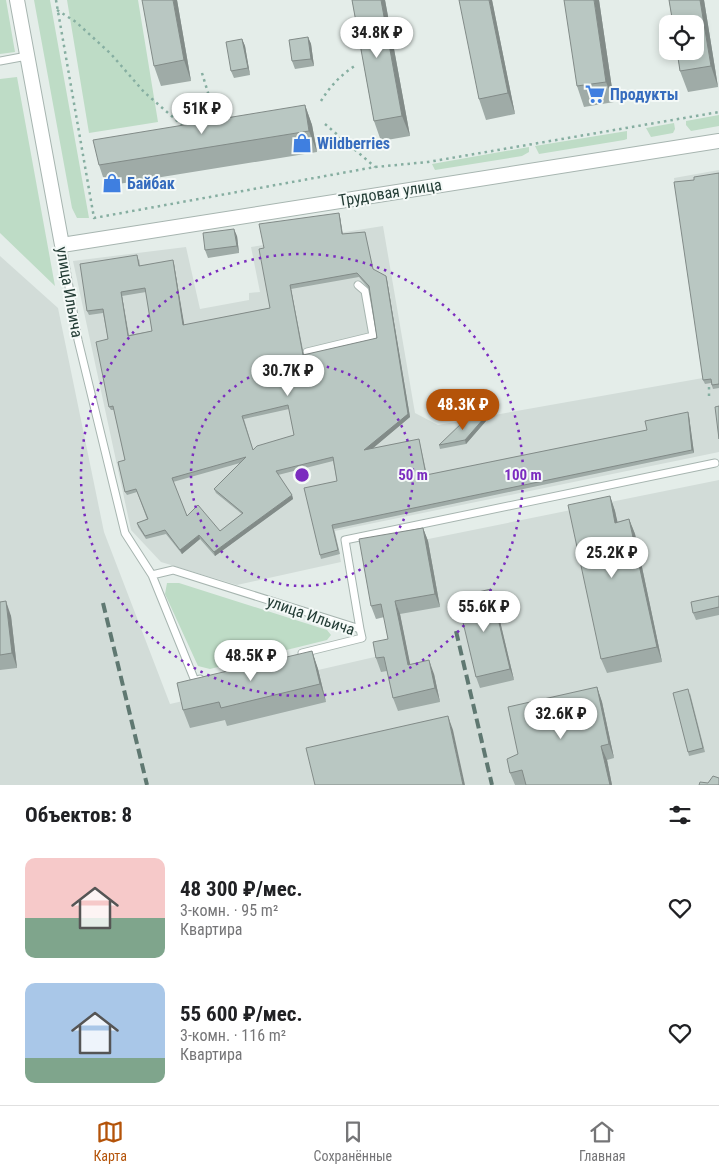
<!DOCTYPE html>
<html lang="ru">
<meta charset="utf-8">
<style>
:root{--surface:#fff;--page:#f2f2f2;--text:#202124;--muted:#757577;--line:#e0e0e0;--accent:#b45309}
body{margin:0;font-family:"Roboto Condensed",sans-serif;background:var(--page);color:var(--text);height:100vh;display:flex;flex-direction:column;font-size:19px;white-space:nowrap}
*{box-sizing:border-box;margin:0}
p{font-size:16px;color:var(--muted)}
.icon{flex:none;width:28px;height:28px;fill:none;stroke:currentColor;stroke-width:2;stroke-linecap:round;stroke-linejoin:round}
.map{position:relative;height:785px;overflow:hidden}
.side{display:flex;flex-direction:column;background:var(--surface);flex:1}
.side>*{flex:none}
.controls{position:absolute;left:659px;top:15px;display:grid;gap:10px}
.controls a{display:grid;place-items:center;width:45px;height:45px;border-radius:10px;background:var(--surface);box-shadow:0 2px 8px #0003;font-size:25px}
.price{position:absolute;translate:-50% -42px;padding:0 11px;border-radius:18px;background:#fff;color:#222;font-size:16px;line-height:32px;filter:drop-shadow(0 1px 2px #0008)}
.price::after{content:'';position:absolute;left:50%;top:30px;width:15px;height:11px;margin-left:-8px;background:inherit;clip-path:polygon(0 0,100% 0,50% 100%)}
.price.current{background:var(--accent);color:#fff}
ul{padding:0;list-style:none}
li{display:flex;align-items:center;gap:15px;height:125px;padding:0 25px}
li span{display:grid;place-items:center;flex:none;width:140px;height:100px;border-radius:10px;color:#555}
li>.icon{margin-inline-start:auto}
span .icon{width:60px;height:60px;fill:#fffc;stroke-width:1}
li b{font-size:21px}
h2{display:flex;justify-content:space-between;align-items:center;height:60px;padding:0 25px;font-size:21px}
.dock{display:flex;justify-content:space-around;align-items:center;height:70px;border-top:1px solid var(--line);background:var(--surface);font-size:14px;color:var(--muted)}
.dock a{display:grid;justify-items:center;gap:2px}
.dock .current{color:var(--accent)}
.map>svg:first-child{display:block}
.built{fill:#d2dcd8}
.green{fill:#bedcc6}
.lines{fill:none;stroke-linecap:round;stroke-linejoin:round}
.service-casing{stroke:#a7b5b0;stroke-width:9}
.minor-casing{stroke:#a7b5b0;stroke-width:16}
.path{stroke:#86aea1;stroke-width:2.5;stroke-dasharray:2.5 4;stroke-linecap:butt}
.service{stroke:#fff;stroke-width:7}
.minor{stroke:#fff;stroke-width:14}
.rail{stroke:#5f7871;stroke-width:4;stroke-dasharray:10 5;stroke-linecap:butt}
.wall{fill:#9faba7;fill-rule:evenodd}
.shaded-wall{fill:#828b88}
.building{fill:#b9c7c2;stroke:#828b88;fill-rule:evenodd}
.ring{fill:none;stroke:#7b2cbf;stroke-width:2.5;stroke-dasharray:2.5 5}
.labels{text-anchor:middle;stroke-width:4;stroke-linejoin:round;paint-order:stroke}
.shop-label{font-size:16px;font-weight:bold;fill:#366cbe;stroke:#f4f9f7;text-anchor:start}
.street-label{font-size:16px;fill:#243d36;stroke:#f4f9f7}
.centre{fill:#7b2cbf;stroke:#f4f9f7;stroke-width:2.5}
.ring-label{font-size:15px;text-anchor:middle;font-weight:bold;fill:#7b2cbf;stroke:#f4f9f7;stroke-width:4;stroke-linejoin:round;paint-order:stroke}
</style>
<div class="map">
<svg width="719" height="785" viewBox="0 0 719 785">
<rect width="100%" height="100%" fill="#e4ede9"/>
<path class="built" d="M719 170V452L335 531 341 562 237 585 161 562 131 530 73 261 186 247 200 309 249 300V293L260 292 251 247 383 226 415 413 438 425 703 378 674 178Z
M0 256 58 308 104 532 170 704 392 653 385 617 376 619 364 552 719 480V785H0Z"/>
<path class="green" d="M0 0H6L15 52 0 54Z
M34 0H50L89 218H77L72 208Z
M67 0H138L158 122 89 133Z
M17 77 55 286 0 233V79Z
M719 115V126L691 131 686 125V121Z
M674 123 675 129 673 133 651 137 646 128Z
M627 131V139L624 140 539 154 535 146Z
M529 147V152L522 156 435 170 432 164Z
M167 583H179L327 630 331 635 327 640 210 669 198 666 165 594Z"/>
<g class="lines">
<defs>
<path id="service" d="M0 61 27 56
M62 245 78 340 125 533 152 575 195 681 200 679
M307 352 373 336 365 291 358 285
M152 575 173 570 360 629 362 638 302 653
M360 629 345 540 715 463"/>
<path id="minor" d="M17 0 62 245 719 141"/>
</defs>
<use href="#service" class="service-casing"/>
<use href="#minor" class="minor-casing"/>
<path class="path" d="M56 0 94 218 375 167 428 162 719 112
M57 10 76 22 111 54 144 92 182 125
M202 73 216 119
M321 101C330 86 342 74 356 65
M325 124 375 167
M709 396V380"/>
<use href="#service" class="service"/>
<use href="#minor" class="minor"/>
<path class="rail" d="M103 603 147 785
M456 631 492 785"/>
</g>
<path class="wall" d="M177 0 191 81 161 86 154 66Z
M352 0H385L410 136 381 141 374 121Z
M492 0 515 114 486 120 479 99Z
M599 0 614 102 584 107 577 86Z
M669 0H704L718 87 688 92 680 71Z
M308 37 311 44 314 66 295 69 292 61Z
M242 39 245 46 250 75 234 78 231 71Z
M305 105 312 125 317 152 106 186 99 165Z
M719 173V388L713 389 711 383 705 384 703 380 694 180Z
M339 213 340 217 343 234 365 232 373 270 386 276 387 280 410 417 372 449 419 439 427 475 647 430 689 416 694 453 334 529 340 554 321 559 320 555 337 481 333 461 278 475 292 495 293 499 215 556 200 539 182 554 166 534 146 539 138 527 137 523 147 519 137 492 127 495 125 492V460L114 410H111L109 407 108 339 103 313 89 315 87 311 139 259 140 266 174 264 184 325 270 308 264 248ZM359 277 369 289 377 338 304 355 291 289ZM146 292 152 331 129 335 122 296ZM289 409 294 435 253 450 244 419ZM240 463 214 489 216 493 242 514 220 531 187 516 173 482Z
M237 236 239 253 208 258 205 250Z
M485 417 486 421 466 444 440 449 439 445Z
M610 496 615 511 617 522 629 519 635 534 662 662 607 673 601 659Z
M423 528 428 541 440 607 400 614 410 665 434 674 440 702 398 711 393 698 387 671 381 672 376 658 388 639 384 617 376 619 371 606Z
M491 589 495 600 514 680 480 688 476 677Z
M719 596V615L696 620 693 613Z
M0 602 11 616 17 668 0 670Z
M312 651 318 669 326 702 227 726 225 720 190 728 183 710Z
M597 687 602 702 614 758 607 760 612 785H515L510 773 518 754Z
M690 693 705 752 689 756 688 752Z"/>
<path class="shaded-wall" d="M173 0H177L191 81 184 60Z
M381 0H385L410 136 402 116Z
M489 0H492L515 114 508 93Z
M594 0H599L614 102 606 82Z
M700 0H704L718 87 711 66Z
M308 37 311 44 314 66 311 59Z
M242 39 245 46 250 75 248 68Z
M305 105 312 125 317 152 309 131Z
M339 213 340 217 343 238 342 234Z
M234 229 237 236 239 253 237 246Z
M173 260 174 264 185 329 183 325Z
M386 276 387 280 410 417 366 454 364 450Z
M290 285 291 289 304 359 303 355Z
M121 292 122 296 129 339 128 336Z
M688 412 689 416 694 453 692 450Z
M485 417 486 421 466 444 465 440Z
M292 495 293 499 215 556 214 552Z
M610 496 615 511 621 537 615 523Z
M629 519 635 534 662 662 657 647Z
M423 528 428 541 440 607 435 594Z
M199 535 200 539 182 554 180 550Z
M491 589 495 600 514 680 510 669Z
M6 601 11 616 17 668 12 653Z
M395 601 400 614 413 678 408 665Z
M312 651 318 669 326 702 320 684Z
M429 660 434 674 440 702 435 688Z
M597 687 602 702 614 758 609 744Z
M448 716 453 730 465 785H463Z
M601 746 607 760 612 785H610Z"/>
<path class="building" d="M142 0H173L184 60 154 66Z
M352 0H381L402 116 374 121Z
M459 0H489L508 93 479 99Z
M564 0H594L606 82 577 86Z
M669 0H700L711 66 680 71 677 51H695V24H673Z
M308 37 311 59 292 61 289 40Z
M242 39 248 68 231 71 226 42Z
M305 105 309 131 99 165 93 140Z
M719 173V384L712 385 711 379 703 380 674 182 694 180V177Z
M339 213 342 234 365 232 373 269 386 276 408 414 364 450 419 439 426 475 647 430 645 421 688 412 692 450 332 525 338 550 320 555 304 488 337 481 333 457 276 471 292 495 214 552 199 535 180 550 165 530 145 536 137 523 148 519 136 489 125 492 118 462 125 460 113 406 109 407 96 342 108 339 103 309 87 311 80 264 137 255 139 266 173 260 183 325 270 308 259 249 264 248 259 224ZM357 273 369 286 377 338 303 355 290 285ZM145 288 152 331 128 336 121 292ZM288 405 294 435 257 446 253 450 242 416ZM246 457 214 489 243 513 220 531 198 505 187 516 172 478Z
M234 229 237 246 205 250 203 233Z
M719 406V439L715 407Z
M485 417 465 440 439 445 465 420Z
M610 496 615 523 629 519 657 647 601 659 568 505Z
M423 528 435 594 395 601 408 665 429 660 435 688 393 698 384 657 376 658 373 642 388 639 381 604 371 606 359 539Z
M491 589 510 669 476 677 457 597Z
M719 596V607L693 613 691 602Z
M6 601 12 653 0 655V602Z
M312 651 320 684 221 708 219 702 183 710 177 683Z
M597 687 609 744 601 746 610 785H526L522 770 510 773 507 759 518 754 508 707Z
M688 689 703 748 688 752 673 693Z
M448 716 463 785H315L306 748Z
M713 776 719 778V785H699L700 782 708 783Z"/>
<g class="ring">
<circle cx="302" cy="475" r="111"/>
<circle cx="302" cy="475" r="221"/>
</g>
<defs>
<symbol id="supermarket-bare" viewBox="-9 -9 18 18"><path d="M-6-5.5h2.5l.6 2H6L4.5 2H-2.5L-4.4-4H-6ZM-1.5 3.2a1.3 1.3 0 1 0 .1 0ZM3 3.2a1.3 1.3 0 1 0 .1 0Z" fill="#3f7fe0" stroke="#f4f9f7" stroke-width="2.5" paint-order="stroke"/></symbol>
<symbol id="shop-bare" viewBox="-9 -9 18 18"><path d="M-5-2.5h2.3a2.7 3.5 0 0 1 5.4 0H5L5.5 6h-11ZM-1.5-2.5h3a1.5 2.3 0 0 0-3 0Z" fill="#3f7fe0" stroke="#f4f9f7" stroke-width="2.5" paint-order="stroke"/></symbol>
</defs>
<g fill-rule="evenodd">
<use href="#supermarket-bare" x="581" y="80" width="28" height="28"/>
<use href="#shop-bare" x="288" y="129" width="28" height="28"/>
<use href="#shop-bare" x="98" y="169" width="28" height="28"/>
</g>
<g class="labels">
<g class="shop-label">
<text x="610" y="100">Продукты</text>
<text x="317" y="149">Wildberries</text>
<text x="127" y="189">Байбак</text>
</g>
<g class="street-label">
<text transform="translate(390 192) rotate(-9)" y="6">Трудовая улица</text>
<text transform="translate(70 292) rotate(80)" y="6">улица Ильича</text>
<text transform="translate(311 615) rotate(19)" y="6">улица Ильича</text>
</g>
</g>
<circle cx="302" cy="475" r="8" class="centre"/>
<g class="ring-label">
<text x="413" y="480">50 m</text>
<text x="523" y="480">100 m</text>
</g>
</svg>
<div class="controls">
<a><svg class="icon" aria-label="locate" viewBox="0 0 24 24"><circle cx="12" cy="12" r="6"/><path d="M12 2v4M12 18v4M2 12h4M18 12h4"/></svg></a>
</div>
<b class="price" style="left:377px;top:59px">34.8K ₽</b>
<b class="price" style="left:202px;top:135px">51K ₽</b>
<b class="price" style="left:288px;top:397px">30.7K ₽</b>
<b class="price current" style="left:463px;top:431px">48.3K ₽</b>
<b class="price" style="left:612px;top:579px">25.2K ₽</b>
<b class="price" style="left:484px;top:633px">55.6K ₽</b>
<b class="price" style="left:251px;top:682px">48.5K ₽</b>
<b class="price" style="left:561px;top:740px">32.6K ₽</b>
</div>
<section class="side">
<h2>Объектов: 8<svg class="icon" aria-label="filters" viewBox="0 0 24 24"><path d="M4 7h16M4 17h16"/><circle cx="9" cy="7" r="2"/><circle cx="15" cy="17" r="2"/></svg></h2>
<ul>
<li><span style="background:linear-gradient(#f6c9c9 60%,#7fa58c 0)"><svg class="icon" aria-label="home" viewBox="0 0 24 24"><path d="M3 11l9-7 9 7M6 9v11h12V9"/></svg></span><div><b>48 300 ₽/мес.</b><p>3-комн. · 95 m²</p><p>Квартира</p></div><svg class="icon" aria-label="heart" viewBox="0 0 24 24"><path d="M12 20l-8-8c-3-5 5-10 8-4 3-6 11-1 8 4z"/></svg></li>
<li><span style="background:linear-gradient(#a9c7e8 75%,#7fa58c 0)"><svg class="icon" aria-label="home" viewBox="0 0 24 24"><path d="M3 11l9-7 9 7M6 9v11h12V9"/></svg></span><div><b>55 600 ₽/мес.</b><p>3-комн. · 116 m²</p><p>Квартира</p></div><svg class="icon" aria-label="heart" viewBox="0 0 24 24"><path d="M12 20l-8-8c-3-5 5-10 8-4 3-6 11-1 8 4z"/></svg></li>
</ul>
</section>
<nav class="dock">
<a class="current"><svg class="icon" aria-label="map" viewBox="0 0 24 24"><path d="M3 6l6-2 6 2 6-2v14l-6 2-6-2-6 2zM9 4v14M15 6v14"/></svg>Карта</a>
<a><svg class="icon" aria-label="saved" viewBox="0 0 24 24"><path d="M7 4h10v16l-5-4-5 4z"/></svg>Сохранённые</a>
<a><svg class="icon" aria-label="home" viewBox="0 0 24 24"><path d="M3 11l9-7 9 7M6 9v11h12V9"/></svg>Главная</a>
</nav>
